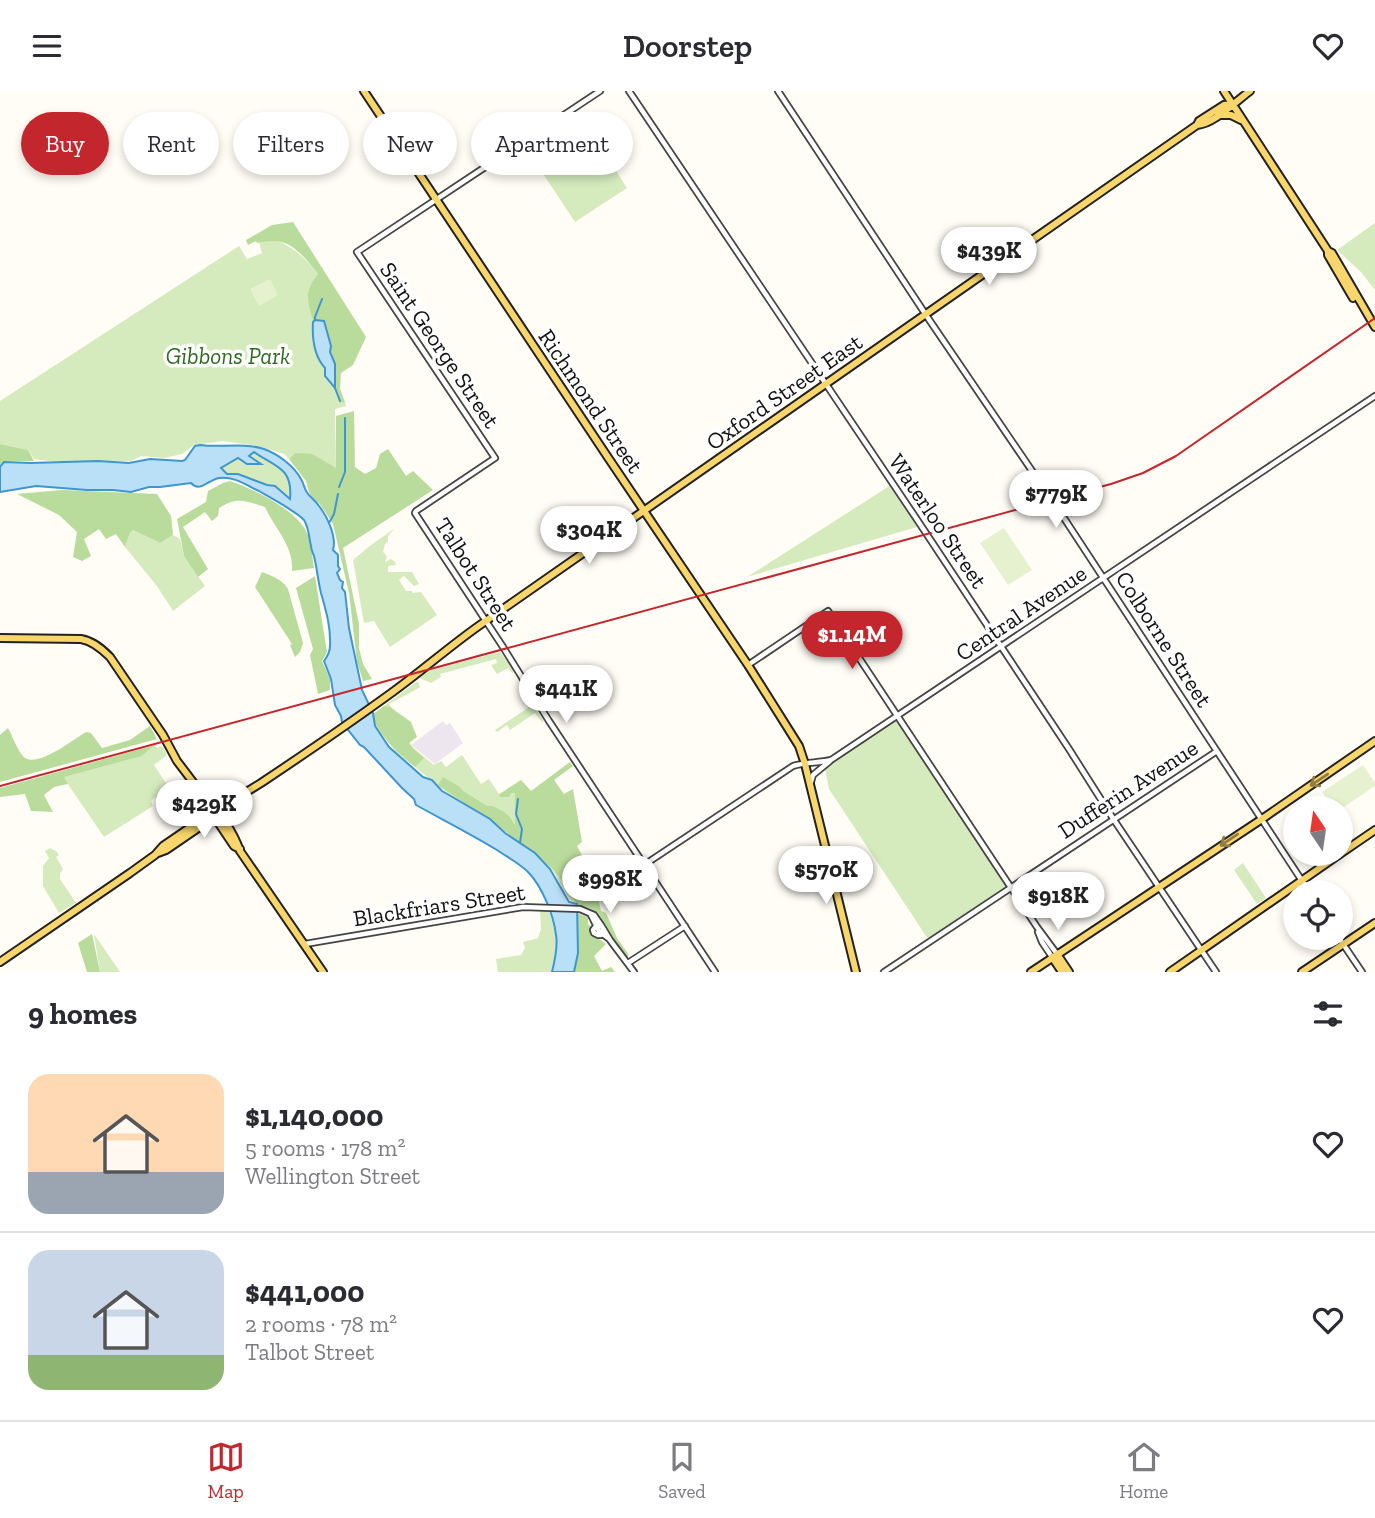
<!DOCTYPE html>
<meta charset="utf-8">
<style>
:root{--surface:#fff;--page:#f7f7f7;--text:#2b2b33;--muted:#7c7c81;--line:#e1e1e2;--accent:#c4262e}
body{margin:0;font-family:"Zilla Slab",serif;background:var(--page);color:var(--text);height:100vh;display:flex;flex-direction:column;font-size:26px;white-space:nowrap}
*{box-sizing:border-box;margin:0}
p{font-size:23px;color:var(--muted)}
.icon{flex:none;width:38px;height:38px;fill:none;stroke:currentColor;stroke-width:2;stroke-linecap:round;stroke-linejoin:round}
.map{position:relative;height:881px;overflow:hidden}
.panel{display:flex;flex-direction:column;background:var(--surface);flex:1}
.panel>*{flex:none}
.top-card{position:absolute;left:21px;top:21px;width:700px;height:63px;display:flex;gap:14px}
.needle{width:46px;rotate:347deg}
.buttons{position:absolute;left:1283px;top:705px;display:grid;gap:14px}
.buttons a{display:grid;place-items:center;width:70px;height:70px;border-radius:50%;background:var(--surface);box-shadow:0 4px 10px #0003;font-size:35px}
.price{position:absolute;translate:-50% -60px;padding:0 16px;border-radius:24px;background:#fff;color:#222;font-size:23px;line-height:46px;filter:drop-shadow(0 2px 4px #0008)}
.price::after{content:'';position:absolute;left:50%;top:42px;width:21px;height:16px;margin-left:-10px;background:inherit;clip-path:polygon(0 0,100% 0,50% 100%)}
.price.active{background:var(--accent);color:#fff}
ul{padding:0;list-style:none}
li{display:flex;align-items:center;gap:21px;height:175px;padding:0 28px}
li+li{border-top:2px solid var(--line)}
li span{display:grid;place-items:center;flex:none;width:196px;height:140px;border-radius:21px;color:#555}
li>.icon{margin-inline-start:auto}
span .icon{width:84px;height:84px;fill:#fffc;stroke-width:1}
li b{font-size:30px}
h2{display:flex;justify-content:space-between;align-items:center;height:84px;padding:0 28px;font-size:30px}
.tag{padding:0 24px;border-radius:32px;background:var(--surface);box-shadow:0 4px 10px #0003;font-size:24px;line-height:63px}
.tag.active{background:var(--accent);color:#fff}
header{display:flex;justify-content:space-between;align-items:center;height:91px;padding:0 28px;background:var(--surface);font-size:32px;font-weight:600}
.tabs{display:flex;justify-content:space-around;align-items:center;height:98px;border-top:2px solid var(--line);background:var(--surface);font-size:19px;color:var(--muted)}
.tabs a{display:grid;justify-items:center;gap:4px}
.tabs .active{color:var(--accent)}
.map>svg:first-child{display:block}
.industrial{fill:#eee6ef}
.green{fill:#d5ebbd}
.forest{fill:#b9dc9c}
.pitch{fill:#e6f2cf}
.water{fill:#b9e0f7;stroke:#3f96cf;stroke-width:2;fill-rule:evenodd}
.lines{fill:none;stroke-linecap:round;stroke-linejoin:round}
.stream{stroke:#3f96cf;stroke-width:2}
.minor-casing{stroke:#444;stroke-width:8}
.major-casing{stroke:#222;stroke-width:10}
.minor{stroke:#fff;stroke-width:4.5}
.major{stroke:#f9d66b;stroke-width:6}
.rail{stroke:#c4262e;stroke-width:2}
.oneway{stroke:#917d42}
.labels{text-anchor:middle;stroke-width:7;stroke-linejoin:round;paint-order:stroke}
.street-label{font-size:23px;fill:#111;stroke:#fff}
.park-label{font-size:23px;font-style:italic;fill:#2f6b1f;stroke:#fff}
</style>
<header><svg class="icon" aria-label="menu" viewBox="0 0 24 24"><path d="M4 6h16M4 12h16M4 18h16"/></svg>Doorstep<svg class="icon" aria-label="heart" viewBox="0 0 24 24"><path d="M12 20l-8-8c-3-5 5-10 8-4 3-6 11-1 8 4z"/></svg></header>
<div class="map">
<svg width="1375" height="881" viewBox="0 0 1375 881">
<rect width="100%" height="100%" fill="#fffdf5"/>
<path class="industrial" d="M443 630 446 634 450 632 463 652 435 673 411 654Z"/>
<path class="green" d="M572 26 586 50 594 46 627 97 575 131 526 57Z
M1375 132V199L1361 181 1337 159Z
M276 149C296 158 304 166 318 183L308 208 313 231 312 246 322 273 325 277 330 292 335 297 339 312 345 311 346 315 335 318 336 378 295 362 289 368 284 363 258 355 223 350 194 354 182 363 164 367 141 365 131 370H48L34 368 28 359 0 353V310L239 155 247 168 262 162 259 151Z
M254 361C276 377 293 375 290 409L275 395 267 394 238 383H227L220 377 238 367 253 369 248 364Z
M891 394 917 436 747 486Z
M394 438 388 445V450L385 453 383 461 387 465 385 471 391 468 395 471 396 474 388 475V481H412L419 493 414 495 404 485 399 489 406 500H412V502L421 501 437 524 390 556 374 530 364 532 353 469 371 454Z
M133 439 160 452 173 444 180 448 184 465 205 495 173 520 157 495 125 456 130 442Z
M500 561 513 578V583L508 577 497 583 491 574 497 572 496 568 440 583 441 586 431 592 420 587 427 580Z
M416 591H418L420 596 417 598 389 613 415 647 409 651 413 657 434 674 441 670 446 676 462 664 481 693 489 688 499 703 521 689 531 701 559 725 597 800 578 812 570 809 553 780 532 760 484 725 456 709 396 661 375 635 372 624Z
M532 614 544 630 542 631 535 622 510 639 507 634 497 641 495 639Z
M895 630 900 633 1007 796 928 848 829 698 825 677Z
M155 654 157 657 162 655 167 664 154 674 171 700 158 710 155 706 151 710 153 715 104 746 63 686 142 665Z
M50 757 56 760 59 764 56 766 63 778 60 783V788L76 812 59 822 43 795V775L49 767 45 760Z
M1243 772 1266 807 1257 813 1234 779Z
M540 819H548C558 841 558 858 552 881H498L496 868 521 864 525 857 523 851 538 847 541 838Z
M94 843 120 881H100Z"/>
<path class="forest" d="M293 131 366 246 353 274 341 282 340 298 345 311 339 312 335 297 336 285 335 273 330 261 331 255 315 229 313 231C308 209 303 202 318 183 307 169 293 150 274 150 268 150 262 151 257 152L256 150 248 154 246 149 272 134Z
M354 320 355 376 365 383 376 377 380 363 388 358 406 385 413 380 433 399 343 457 359 533V557L363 573 372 588 363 590 357 571 349 502 333 433 319 412 310 405 306 390 289 368 295 362 312 363 336 377V325Z
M0 353 28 359 34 370H4L0 375Z
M230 390C252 397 296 419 306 440 312 450 312 466 314 477L292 480C294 455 275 438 265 416 245 410 237 405 219 417L218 425 212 430 205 421 183 436 208 478 198 486 184 465 177 428 206 411 208 400 223 392Z
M62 399 157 403 171 425 173 444 160 452 133 439 130 442 125 456 116 443 106 448 99 438 84 448 91 465 82 470 73 466 77 441 59 424 17 403Z
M262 481C272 485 282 488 288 498L303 552 300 561 295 566 290 554 292 553 255 496Z
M315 485 326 555 327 561 322 570 330 588V599L318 603 310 564 313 558 296 497Z
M384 615 390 616 411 631 417 646 409 652 413 657 424 667 415 676C398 662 379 645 372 624Z
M150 635 157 648 0 691V644L8 637C12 644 19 663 25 667 39 676 74 648 86 641L91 642 102 657 130 649Z
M155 654 142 665 64 686 68 693 54 696 44 704 53 721 31 720 25 703 0 706V697Z
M570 671 573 675 554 689 564 703 573 698 582 751 577 755 586 772 585 778 591 792 595 794 601 820 606 822 617 847 629 864 626 866 593 819 587 816 577 815 571 800 551 776 501 737 438 694 443 686 460 696 463 700 487 715H493L504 721 509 725 515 734V702H511L509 706H500L499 704 521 689 531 700Z
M575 821 588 826V833L591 836 592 843 606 853 594 865 602 880 611 876 615 881H575L577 833Z
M92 843 100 881H87L78 852Z"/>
<path class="pitch" d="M270 188 278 204 259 215 250 198Z
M1004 437 1032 479 1008 494 980 452Z
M1363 674 1375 692V695L1341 718 1333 717 1322 701Z"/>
<path class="water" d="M315 229 324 230 331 255 330 261 335 273V297L325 285V277C314 265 312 247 313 231Z
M200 354C222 357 242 351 264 358 278 363 294 375 301 388 304 393 304 398 308 403 311 407 316 410 319 415 327 425 337 446 333 459L338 464V475L340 478 337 482 340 489 343 491 342 497 345 501 349 537 362 599 373 622 375 635 389 656 423 686 432 689 442 700 449 704 490 728 505 742 535 762 550 778 569 811 577 813 578 862 574 881H552C555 869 558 855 556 844 554 825 542 795 528 781 519 772 507 766 497 759 471 743 443 729 416 714L414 708 402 697 364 656 360 654 342 631 341 625 335 614 331 588 324 570C327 566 330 560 330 555 331 536 326 520 321 502 318 490 317 477 314 465 313 462 311 459 311 455 309 447 309 437 304 429 297 421 269 406 259 400 246 394 234 385 219 387 208 389 200 402 191 392L160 396H149L131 401 113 399H87L36 395 0 401V376L4 371 31 372 98 370 129 372 150 368 182 370 185 369 195 355ZM254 361C275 376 293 376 290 408L275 395 267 394 238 383H227L221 377 238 367 247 373H261L249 365Z"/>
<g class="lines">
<path class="stream" d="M315 229V226L322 208
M335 297 340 310
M339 396 345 381V327
M329 432 334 423 338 403
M518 708 516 723 522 738 520 752"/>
<defs>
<path id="minor" d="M600 0 357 161 495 367 416 420 415 422 503 556 549 630 715 881
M629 0 916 427 1069 658 1114 729 1216 881
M778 0 930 230 1060 421 1310 802
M748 574 828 520 1037 836 1057 863
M811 691 813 684 830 670
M644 774 793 675C803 671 819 672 831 669L1375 305
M591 824 599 840 608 847
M596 835 601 834 610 849 634 881
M596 835 593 839 594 842 598 844H601
M1038 841 1042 851 1052 866
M1339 847 1362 881
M305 853 523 816 580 818 594 824 601 834
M628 872 685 835
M884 881 1217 660"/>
<path id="major" d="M364 0 609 368 748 574 799 655 805 673 856 881
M1224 0 1328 160 1332 162 1375 236
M1218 24H1231L1241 29
M1197 34C1214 33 1236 10 1250 0
M1328 160V164L1353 207
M0 547 81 548C93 550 102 558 110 566L163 644 177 670 196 695 197 700 234 755 240 758
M196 695 201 697C215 716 232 737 240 760L323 881
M158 762 166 759 242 707 247 701
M1340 763 1375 739
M1057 863 1069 881
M1052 866 1062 881
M0 871 130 782 155 764 163 755 239 703 248 700 261 692C306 662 350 632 394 600 423 579 450 555 480 534L1197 34 1199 30 1224 14 1232 13
M1031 881 1262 728 1375 650
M1170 881 1340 763
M1302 881 1375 832"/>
</defs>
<use href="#minor" class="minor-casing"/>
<use href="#major" class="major-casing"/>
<use href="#minor" class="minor"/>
<use href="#major" class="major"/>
<path class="rail" d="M0 695 1111 393 1143 382 1176 365 1375 227"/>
</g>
<defs><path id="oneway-shaft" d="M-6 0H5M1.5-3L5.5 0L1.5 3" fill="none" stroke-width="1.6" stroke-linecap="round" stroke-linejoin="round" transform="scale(1.75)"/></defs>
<g class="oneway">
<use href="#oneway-shaft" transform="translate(1319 689) rotate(146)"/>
<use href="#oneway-shaft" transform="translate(1229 749) rotate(146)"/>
</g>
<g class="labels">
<g class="street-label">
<text transform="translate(440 254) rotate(56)" y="8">Saint George Street</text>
<text transform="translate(784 301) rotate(-35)" y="8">Oxford Street East</text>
<text transform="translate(591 310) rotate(56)" y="8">Richmond Street</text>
<text transform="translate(938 430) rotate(56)" y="8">Waterloo Street</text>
<text transform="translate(476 483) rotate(57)" y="8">Talbot Street</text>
<text transform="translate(1021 522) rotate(-34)" y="8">Central Avenue</text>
<text transform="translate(1164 548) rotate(57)" y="8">Colborne Street</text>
<text transform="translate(1128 698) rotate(-33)" y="8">Dufferin Avenue</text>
<text transform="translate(439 814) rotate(-9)" y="8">Blackfriars Street</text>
</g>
<g class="park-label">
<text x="228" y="273">Gibbons Park</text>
</g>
</g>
</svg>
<div class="buttons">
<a><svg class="needle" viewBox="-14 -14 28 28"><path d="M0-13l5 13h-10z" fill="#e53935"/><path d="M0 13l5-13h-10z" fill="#7c7c81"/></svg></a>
<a><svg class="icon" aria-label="locate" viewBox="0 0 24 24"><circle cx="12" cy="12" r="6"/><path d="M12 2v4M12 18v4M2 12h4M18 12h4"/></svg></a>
</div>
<b class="price" style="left:989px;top:196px">$439K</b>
<b class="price" style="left:1056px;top:439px">$779K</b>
<b class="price" style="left:589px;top:475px">$304K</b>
<b class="price active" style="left:852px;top:580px">$1.14M</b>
<b class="price" style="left:566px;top:634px">$441K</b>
<b class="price" style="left:204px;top:749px">$429K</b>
<b class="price" style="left:826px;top:815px">$570K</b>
<b class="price" style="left:610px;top:824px">$998K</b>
<b class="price" style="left:1058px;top:841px">$918K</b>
<div class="top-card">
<a class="tag active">Buy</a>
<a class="tag">Rent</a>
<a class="tag">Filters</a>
<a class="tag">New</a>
<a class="tag">Apartment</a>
</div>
</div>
<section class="panel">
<h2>9 homes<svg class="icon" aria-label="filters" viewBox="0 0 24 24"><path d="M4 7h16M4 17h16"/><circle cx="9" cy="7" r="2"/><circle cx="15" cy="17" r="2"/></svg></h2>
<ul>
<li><span style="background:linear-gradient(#ffd9b3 70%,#9aa5b1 0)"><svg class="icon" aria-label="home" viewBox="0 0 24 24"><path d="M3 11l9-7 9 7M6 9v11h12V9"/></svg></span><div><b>$1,140,000</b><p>5 rooms · 178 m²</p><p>Wellington Street</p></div><svg class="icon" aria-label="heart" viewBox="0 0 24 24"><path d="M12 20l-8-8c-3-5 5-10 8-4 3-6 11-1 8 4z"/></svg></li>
<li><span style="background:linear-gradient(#c9d6e8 75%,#8fb573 0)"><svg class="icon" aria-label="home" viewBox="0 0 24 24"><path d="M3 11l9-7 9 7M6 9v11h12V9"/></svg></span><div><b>$441,000</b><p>2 rooms · 78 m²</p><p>Talbot Street</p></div><svg class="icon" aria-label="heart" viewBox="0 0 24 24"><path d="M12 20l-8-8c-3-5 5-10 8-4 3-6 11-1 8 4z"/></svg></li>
</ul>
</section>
<nav class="tabs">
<a class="active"><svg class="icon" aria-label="map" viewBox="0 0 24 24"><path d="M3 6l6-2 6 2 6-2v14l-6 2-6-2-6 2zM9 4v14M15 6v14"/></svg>Map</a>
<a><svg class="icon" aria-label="saved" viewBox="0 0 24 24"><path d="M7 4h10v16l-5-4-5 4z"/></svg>Saved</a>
<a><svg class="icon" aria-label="home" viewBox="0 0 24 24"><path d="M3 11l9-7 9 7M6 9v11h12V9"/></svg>Home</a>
</nav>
